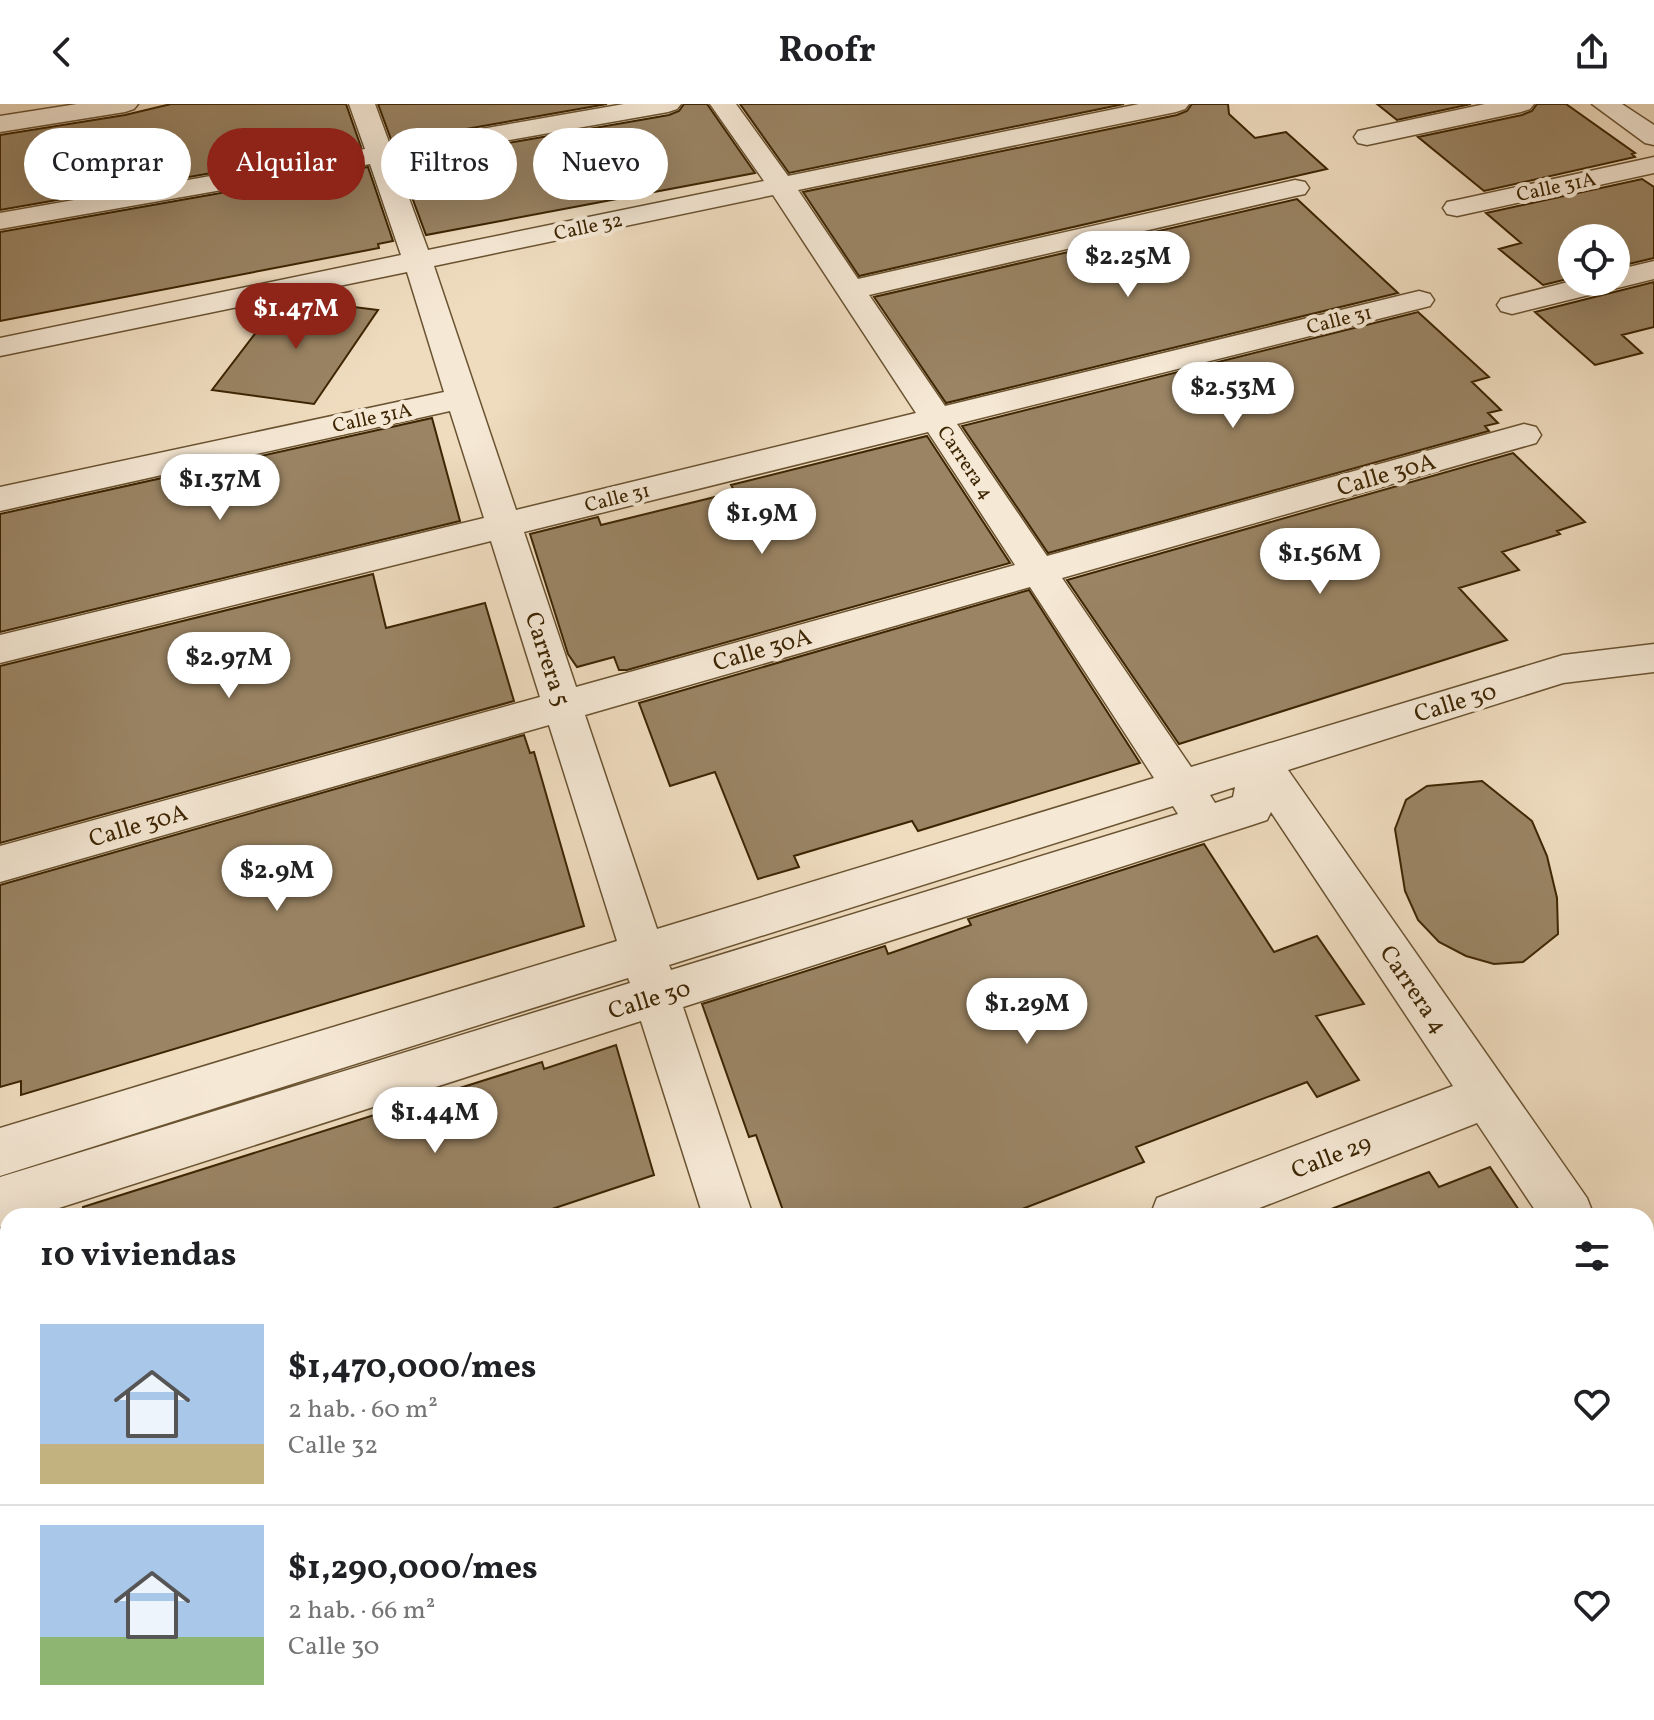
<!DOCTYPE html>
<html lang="es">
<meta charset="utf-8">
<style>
:root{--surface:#fff;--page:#f6f6f6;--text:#202124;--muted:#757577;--line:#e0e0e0;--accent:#8f2418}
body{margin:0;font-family:Vollkorn,serif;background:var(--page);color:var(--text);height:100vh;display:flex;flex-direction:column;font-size:30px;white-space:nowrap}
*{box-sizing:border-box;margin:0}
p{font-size:26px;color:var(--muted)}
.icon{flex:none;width:44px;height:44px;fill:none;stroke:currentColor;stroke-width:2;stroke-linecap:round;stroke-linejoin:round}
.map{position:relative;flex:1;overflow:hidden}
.side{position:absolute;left:0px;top:1104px;width:1654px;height:512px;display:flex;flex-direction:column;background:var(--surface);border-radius:24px 24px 0 0;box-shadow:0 8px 32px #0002}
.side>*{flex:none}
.hud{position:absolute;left:24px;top:24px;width:800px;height:72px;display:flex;gap:16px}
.buttons{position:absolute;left:1558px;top:120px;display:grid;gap:16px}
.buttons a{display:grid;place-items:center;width:72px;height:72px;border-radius:50%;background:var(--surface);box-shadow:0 8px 32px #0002;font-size:40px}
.price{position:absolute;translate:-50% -68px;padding:0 18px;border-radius:28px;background:#fff;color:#222;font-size:26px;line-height:52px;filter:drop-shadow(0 2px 4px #0008)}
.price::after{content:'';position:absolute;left:50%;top:48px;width:24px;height:18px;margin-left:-12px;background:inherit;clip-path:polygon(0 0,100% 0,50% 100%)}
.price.on{background:var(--accent);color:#fff}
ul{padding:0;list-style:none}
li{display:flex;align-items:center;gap:24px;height:200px;padding:0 40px}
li+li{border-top:2px solid var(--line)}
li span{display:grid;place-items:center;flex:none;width:224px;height:160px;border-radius:0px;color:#555}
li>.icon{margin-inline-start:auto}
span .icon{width:96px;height:96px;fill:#fffc;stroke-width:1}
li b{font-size:34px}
h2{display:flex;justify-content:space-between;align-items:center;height:96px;padding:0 40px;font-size:34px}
.tag{padding:0 28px;border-radius:36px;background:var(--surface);box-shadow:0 8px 32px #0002;font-size:28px;line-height:72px}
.tag.on{background:var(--accent);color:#fff}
header{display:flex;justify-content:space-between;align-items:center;height:104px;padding:0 40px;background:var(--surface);font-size:36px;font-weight:700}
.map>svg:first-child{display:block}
.building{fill:#9a8464;stroke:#3d2502;stroke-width:2}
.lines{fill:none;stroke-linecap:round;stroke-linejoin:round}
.minor-casing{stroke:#6a5331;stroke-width:3}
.minor{fill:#f5e8d5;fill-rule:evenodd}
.labels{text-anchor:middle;stroke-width:8;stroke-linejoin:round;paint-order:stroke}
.far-street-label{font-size:20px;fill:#3d2502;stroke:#f5e8d5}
.street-label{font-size:24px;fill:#3d2502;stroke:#f5e8d5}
</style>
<header><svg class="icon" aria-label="back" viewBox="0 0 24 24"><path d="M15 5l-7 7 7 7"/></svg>Roofr<svg class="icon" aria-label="share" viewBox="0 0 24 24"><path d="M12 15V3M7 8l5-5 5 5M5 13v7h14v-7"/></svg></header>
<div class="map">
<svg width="1654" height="1616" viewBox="0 0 1654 1616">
<rect width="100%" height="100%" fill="#efdcbf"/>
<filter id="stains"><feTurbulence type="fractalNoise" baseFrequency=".0025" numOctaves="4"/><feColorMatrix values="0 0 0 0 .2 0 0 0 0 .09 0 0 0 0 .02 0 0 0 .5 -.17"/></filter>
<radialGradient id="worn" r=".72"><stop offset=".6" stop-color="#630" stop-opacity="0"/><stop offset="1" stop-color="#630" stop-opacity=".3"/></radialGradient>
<path class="building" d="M171 0H346L361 43 0 106V31L125 11Z
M378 0H607L392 38Z
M684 0H707L755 69 426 131 399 58 669 11 679 7Z
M740 0H1124L789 69Z
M1192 0H1228L1229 10 1255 34 1286 28 1327 65 859 172 803 88 1177 11 1187 7Z
M1377 0H1471L1397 16Z
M1537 0H1566L1635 49 1632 50 1635 53 1484 87 1418 33 1522 11 1532 7Z
M368 63 393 137 378 140 379 144 0 217V128Z
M1642 75 1654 83V154L1616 163V134H1572V174L1543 181 1499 145 1521 139 1486 109Z
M1297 95 1398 189 946 299 874 193Z
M1654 178V223L1622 231 1642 249 1595 261 1535 208Z
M290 195 378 206 314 300 212 286 280 197Z
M1418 208 1489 273 1472 278 1501 306 1488 309 1498 319 1485 322 1489 327 1048 449 962 322Z
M432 314 460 417 0 528V410Z
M927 332 1010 459 627 566H619L614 553 577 563 568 550 530 430 598 413 601 421 735 388 731 381Z
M1513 349 1585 418 1557 427 1560 430 1502 448 1519 466 1459 484 1507 536 1179 640 1067 476Z
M373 470 386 524 485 499 514 597 0 739V562Z
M1029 486 1140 659 918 727 912 717 834 740 794 752 799 763 758 775 715 668 670 682 639 599Z
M524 631 530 649 534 648 584 822 21 991V977L0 983V781Z
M1482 677 1532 717 1547 752 1557 794 1558 830 1523 858 1494 860 1466 852 1439 838 1418 816 1405 787 1395 725 1406 696 1427 682Z
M1204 740 1274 848 1317 832 1364 900 1316 912 1359 976 1317 993 1307 978 1136 1043 1144 1058 1004 1112H785L756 1031 749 1033 702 900 885 842 888 850 971 821 968 815Z
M616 941 654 1071 531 1112H84L83 1103 542 958 544 965Z
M1490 1063 1523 1112H1324L1323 1108 1429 1068 1439 1083Z"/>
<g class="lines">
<defs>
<path id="minor" d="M77 0H138L134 5 125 8 0 28V12Z
M349 0H375L390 41 624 0H681L677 5 668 8 395 56 428 146 764 77 710 0H736L788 72 1139 0H1189L1185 5 1176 8 798 86 858 175 1295 76 1305 78 1309 84 1305 90 1295 92 869 191 945 302 1419 187 1430 190 1434 196 1430 202 957 320 1047 452 1524 320 1536 323 1541 331 1536 339 1062 474 1191 663 1563 551 1654 540V568L1563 579 1288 666 1587 1094 1594 1112H1539L1477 1019 1239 1112H1150L1157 1094 1453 982 1271 708 1267 716 1252 721 683 903 753 1112H703L641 917 34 1112H8V1120L0 1123V1073L630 879 628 874 0 1072V1024L617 837 549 621 0 778V742L540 593 491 437 0 559V531L484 414 450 307 0 407V383L444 288 407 168 0 252V234L401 151 370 60 0 125V109L365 45ZM773 91 916 309 516 406 434 162ZM928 328 1015 461 576 583 524 428ZM1030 483 1154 674 657 825 585 611ZM1235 683 1233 693 1215 699 1210 691ZM1173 702 1178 710 671 866 669 861Z
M1485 0H1534L1530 5 1521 8 1367 41 1358 39 1354 33 1358 27Z
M1592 0H1622L1654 21V41L1645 39Z
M1654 53V69L1457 112 1447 110 1443 104 1447 98 1457 96Z
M1654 157V175L1512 210 1501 207 1497 201 1501 195 1572 177 1616 178V166Z
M1646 1198 1654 1202V1263L1646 1260Z
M1654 1488V1548L1646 1551V1491Z
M8 1532V1594L0 1597V1535Z
M858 1608H920L923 1616H861Z
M1412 1608H1488L1485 1616H1409Z"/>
</defs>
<use href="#minor" class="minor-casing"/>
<use href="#minor" class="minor"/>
</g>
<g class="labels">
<g class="far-street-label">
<text transform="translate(1556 82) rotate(-12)" y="7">Calle 31A</text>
<text transform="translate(588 122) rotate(-12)" y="7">Calle 32</text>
<text transform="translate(1339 215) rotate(-14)" y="7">Calle 31</text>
<text transform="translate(372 313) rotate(-12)" y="7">Calle 31A</text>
<text transform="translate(966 358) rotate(56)" y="7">Carrera 4</text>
<text transform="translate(617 393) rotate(-14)" y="7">Calle 31</text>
</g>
<g class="street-label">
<text transform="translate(1386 370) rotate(-16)" y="8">Calle 30A</text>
<text transform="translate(762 545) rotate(-16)" y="8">Calle 30A</text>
<text transform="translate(548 555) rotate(72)" y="8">Carrera 5</text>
<text transform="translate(1455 598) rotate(-17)" y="8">Calle 30</text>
<text transform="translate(138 721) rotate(-16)" y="8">Calle 30A</text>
<text transform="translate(1414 885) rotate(56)" y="8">Carrera 4</text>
<text transform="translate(649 895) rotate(-17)" y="8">Calle 30</text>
<text transform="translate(1331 1052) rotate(-21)" y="8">Calle 29</text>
</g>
</g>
<rect width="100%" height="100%" filter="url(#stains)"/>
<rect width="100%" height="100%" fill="url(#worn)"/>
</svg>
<div class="buttons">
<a><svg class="icon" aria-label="locate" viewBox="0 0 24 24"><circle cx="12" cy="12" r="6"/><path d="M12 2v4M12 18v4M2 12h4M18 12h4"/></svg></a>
</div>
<b class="price" style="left:1128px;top:195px">$2.25M</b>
<b class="price on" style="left:296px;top:247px">$1.47M</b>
<b class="price" style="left:1233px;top:326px">$2.53M</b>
<b class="price" style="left:220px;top:418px">$1.37M</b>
<b class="price" style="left:762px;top:452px">$1.9M</b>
<b class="price" style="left:1320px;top:492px">$1.56M</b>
<b class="price" style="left:229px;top:596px">$2.97M</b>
<b class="price" style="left:277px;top:809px">$2.9M</b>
<b class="price" style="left:1027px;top:942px">$1.29M</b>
<b class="price" style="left:435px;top:1051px">$1.44M</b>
<div class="hud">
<a class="tag">Comprar</a>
<a class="tag on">Alquilar</a>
<a class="tag">Filtros</a>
<a class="tag">Nuevo</a>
</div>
<section class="side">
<h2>10 viviendas<svg class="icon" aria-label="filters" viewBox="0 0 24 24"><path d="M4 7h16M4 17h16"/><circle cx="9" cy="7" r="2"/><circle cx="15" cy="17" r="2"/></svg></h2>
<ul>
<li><span style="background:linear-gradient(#a9c7e8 75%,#c2b280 0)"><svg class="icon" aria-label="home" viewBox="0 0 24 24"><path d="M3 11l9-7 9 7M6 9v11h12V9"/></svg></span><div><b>$1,470,000/mes</b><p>2 hab. · 60 m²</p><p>Calle 32</p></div><svg class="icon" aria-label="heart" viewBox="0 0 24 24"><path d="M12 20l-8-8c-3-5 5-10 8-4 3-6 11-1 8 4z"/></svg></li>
<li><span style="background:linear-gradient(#a9c7e8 70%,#8fb573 0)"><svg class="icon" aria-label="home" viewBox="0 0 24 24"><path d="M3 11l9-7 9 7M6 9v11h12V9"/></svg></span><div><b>$1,290,000/mes</b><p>2 hab. · 66 m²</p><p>Calle 30</p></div><svg class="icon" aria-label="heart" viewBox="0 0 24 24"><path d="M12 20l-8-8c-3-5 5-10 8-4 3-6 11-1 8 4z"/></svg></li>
</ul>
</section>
</div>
